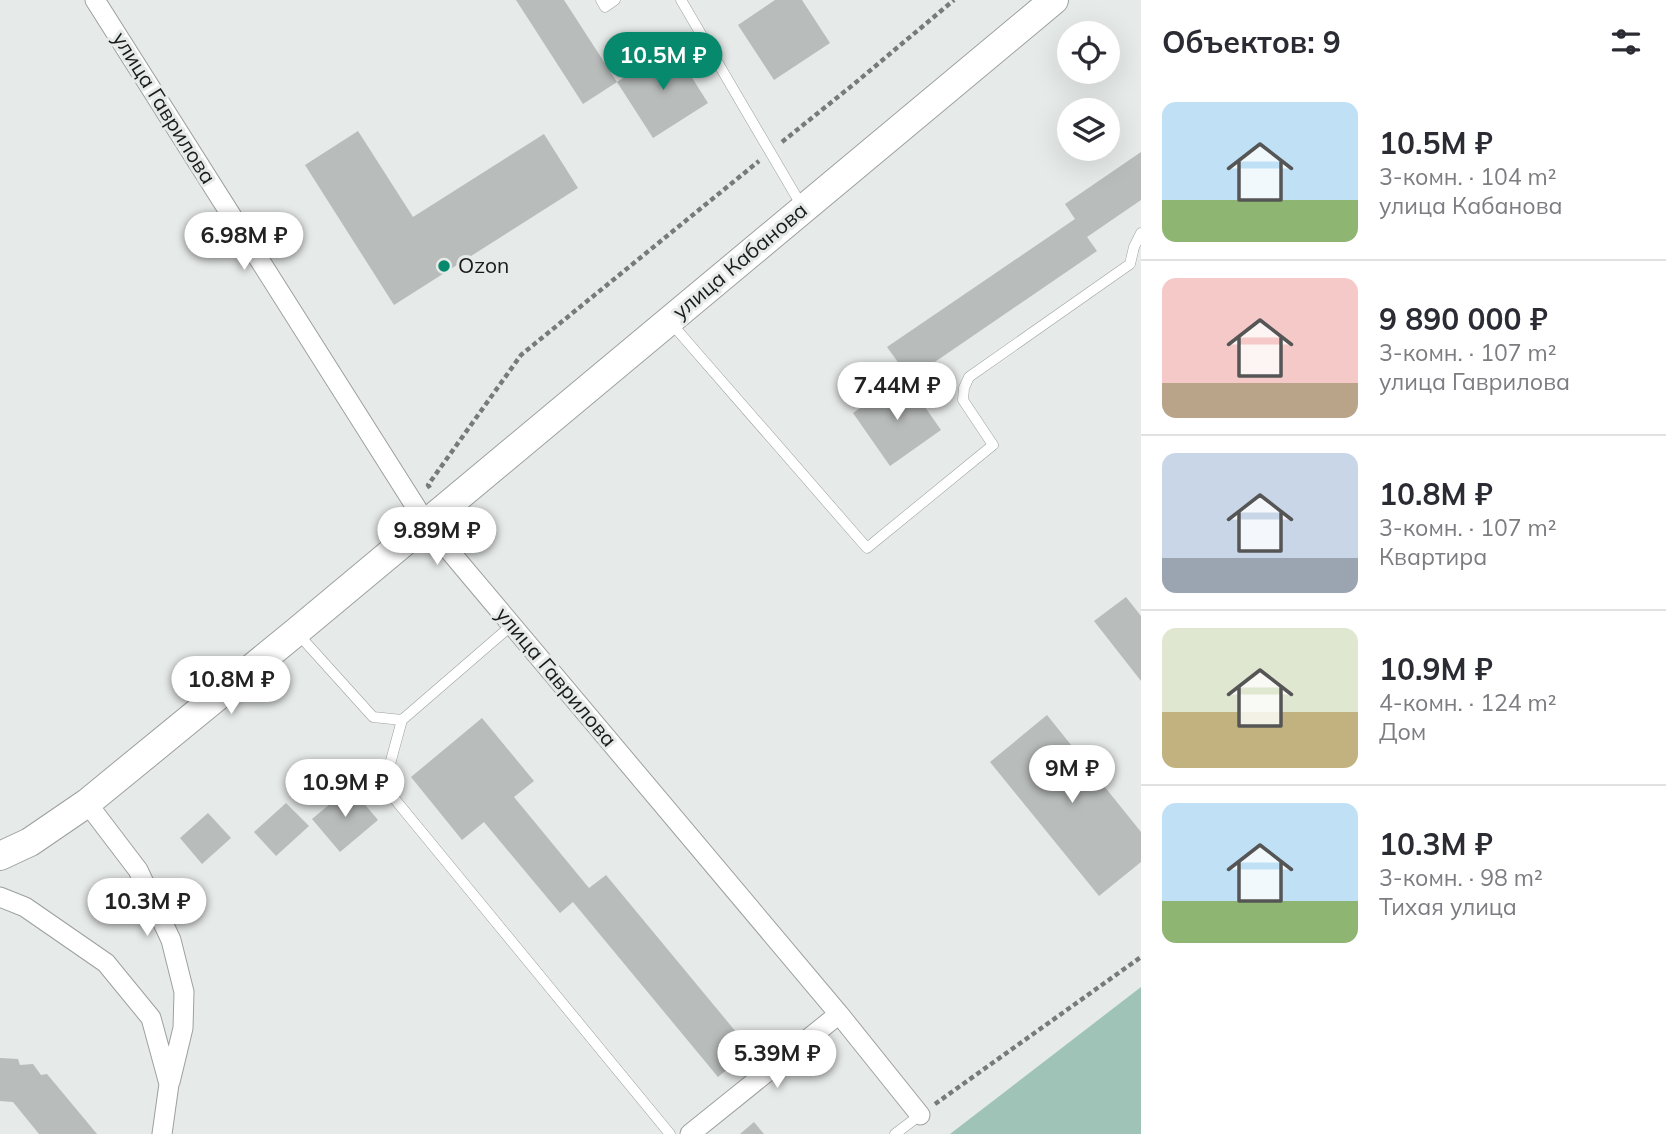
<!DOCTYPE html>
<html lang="ru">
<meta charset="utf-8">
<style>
:root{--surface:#fff;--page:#f7f7f7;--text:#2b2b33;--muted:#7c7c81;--line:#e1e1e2;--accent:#07896d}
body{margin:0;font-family:Mulish,sans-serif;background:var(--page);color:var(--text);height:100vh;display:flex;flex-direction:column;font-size:26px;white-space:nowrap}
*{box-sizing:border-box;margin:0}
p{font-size:23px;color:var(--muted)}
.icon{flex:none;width:38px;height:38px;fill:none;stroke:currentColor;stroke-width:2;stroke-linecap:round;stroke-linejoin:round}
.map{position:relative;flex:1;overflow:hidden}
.side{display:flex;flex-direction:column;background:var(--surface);width:525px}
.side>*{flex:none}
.buttons{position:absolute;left:1057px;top:21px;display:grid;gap:14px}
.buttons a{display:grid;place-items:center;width:63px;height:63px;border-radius:50%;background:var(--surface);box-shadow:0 7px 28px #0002;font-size:35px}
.price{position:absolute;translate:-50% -60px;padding:0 16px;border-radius:24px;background:#fff;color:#222;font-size:23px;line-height:46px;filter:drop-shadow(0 2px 4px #0008)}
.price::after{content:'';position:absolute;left:50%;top:42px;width:21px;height:16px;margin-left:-10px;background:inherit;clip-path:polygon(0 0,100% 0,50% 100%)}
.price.on{background:var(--accent);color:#fff}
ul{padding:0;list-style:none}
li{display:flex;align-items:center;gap:21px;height:175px;padding:0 21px}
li+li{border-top:2px solid var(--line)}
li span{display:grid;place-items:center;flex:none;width:196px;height:140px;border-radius:14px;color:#555}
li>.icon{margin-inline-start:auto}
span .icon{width:84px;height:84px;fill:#fffc;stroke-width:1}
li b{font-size:30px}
h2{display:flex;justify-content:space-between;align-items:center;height:84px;padding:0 21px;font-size:30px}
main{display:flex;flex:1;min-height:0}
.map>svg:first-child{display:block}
.green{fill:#9fc4b7}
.building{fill:#b8bcba}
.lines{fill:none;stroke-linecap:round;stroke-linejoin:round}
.service-casing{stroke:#9ca09e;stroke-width:11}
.minor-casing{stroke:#9ca09e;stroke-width:21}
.secondary-casing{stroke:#9ca09e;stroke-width:30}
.path{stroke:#787b7a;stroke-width:4.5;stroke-dasharray:5 3.5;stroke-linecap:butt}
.service{stroke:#fff;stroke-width:10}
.minor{stroke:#fff;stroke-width:19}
.secondary{stroke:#fff;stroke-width:28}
.poi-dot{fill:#07896d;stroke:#e6eae8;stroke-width:2.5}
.labels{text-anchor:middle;stroke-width:6;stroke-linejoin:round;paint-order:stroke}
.street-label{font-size:21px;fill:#1a1c1b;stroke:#e6eae8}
.poi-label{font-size:21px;fill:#1a1c1b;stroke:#e6eae8;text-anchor:start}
</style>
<main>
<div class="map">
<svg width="1141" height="1134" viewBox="0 0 1141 1134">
<rect width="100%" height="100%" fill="#e6eae8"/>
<path class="green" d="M1141 987V1134H950Z"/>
<path class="building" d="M516 0H564L617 82 583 104Z
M775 0H802L830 43 774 80 738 25Z
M672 46 708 103 653 138 617 82Z
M358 131 413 217 544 134 578 188 394 305 305 165Z
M1141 152V200L1087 237 1097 251 910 379 887 347 1075 219 1065 204Z
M904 377 941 430 890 466 853 413Z
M1126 597 1141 616V681L1094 621Z
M1047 715 1141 832V862L1099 896 990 762Z
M482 718 534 781 514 797 589 888 606 875 751 1050 718 1077 573 902 560 913 484 822 462 840 411 777Z
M350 787 378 820 340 852 312 819Z
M286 803 309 826 276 856 254 832Z
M208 813 231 838 202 864 180 838Z
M0 1058 18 1059 20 1065 33 1064 41 1075 47 1074 97 1134H39L13 1102 0 1101Z
M754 1122 764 1134H740Z"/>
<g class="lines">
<defs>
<path id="service" d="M601 0 605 7 615 0
M681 0 803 208
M671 323 867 548 993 445 963 400 964 388 969 377 1130 264 1134 247 1141 233
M299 635 373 717 402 720 512 625
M402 720 384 786 670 1134
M895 1134 920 1115"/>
<path id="minor" d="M95 0 426 523 839 1014 920 1115
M87 803 138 870 171 940 184 992 183 1028 170 1082
M0 897 25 907 106 963 151 1018 169 1084 162 1134
M690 1134 839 1014"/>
<path id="secondary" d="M0 856 30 842 87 803 296 632 1054 0"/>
</defs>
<use href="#service" class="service-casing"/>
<use href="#minor" class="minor-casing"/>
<use href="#secondary" class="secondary-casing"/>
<path class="path" d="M782 142 854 84 954 0
M430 488 428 485 521 355 759 161
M465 524 493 536
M935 1104 1141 957"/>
<use href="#service" class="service"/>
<use href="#minor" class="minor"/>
<use href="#secondary" class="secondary"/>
</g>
<circle class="poi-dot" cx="444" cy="266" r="7"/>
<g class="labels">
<g class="street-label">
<text transform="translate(164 108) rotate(58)" y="7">улица Гаврилова</text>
<text transform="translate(740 261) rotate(-40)" y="7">улица Кабанова</text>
<text transform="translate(556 677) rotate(50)" y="7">улица Гаврилова</text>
</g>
<g class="poi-label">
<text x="458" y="273">Ozon</text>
</g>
</g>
</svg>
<div class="buttons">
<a><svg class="icon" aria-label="locate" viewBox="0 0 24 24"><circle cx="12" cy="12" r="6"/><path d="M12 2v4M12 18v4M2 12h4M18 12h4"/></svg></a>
<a><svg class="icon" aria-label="layers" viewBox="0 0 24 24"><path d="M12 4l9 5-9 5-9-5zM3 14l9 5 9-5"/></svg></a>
</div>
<b class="price on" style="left:663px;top:92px">10.5M ₽</b>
<b class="price" style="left:244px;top:272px">6.98M ₽</b>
<b class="price" style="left:897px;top:422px">7.44M ₽</b>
<b class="price" style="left:437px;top:567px">9.89M ₽</b>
<b class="price" style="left:231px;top:716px">10.8M ₽</b>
<b class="price" style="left:1072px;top:805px">9M ₽</b>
<b class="price" style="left:345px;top:819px">10.9M ₽</b>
<b class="price" style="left:147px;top:938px">10.3M ₽</b>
<b class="price" style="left:777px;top:1090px">5.39M ₽</b>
</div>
<section class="side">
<h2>Объектов: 9<svg class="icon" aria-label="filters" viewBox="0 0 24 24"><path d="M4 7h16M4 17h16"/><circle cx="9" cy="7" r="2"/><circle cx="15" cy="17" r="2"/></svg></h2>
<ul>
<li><span style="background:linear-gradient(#bfe0f5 70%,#8fb573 0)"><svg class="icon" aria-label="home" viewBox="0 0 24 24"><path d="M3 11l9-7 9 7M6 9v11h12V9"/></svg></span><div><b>10.5M ₽</b><p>3-комн. · 104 m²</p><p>улица Кабанова</p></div></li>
<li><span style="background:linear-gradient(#f6c9c9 75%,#b9a48a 0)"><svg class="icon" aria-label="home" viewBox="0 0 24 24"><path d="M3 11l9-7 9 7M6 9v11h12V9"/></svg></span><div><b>9 890 000 ₽</b><p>3-комн. · 107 m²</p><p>улица Гаврилова</p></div></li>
<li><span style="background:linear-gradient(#c9d6e8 75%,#9aa5b1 0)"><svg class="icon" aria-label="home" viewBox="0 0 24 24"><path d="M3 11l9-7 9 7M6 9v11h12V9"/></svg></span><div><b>10.8M ₽</b><p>3-комн. · 107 m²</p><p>Квартира</p></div></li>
<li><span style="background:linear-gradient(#dfe7d0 60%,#c2b280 0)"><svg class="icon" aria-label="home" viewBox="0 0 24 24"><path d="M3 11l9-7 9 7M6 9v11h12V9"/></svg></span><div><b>10.9M ₽</b><p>4-комн. · 124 m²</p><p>Дом</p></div></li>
<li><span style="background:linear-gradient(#bfe0f5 70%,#8fb573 0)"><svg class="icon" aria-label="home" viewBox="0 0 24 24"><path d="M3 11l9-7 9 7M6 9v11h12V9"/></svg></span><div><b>10.3M ₽</b><p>3-комн. · 98 m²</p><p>Тихая улица</p></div></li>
</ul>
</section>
</main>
